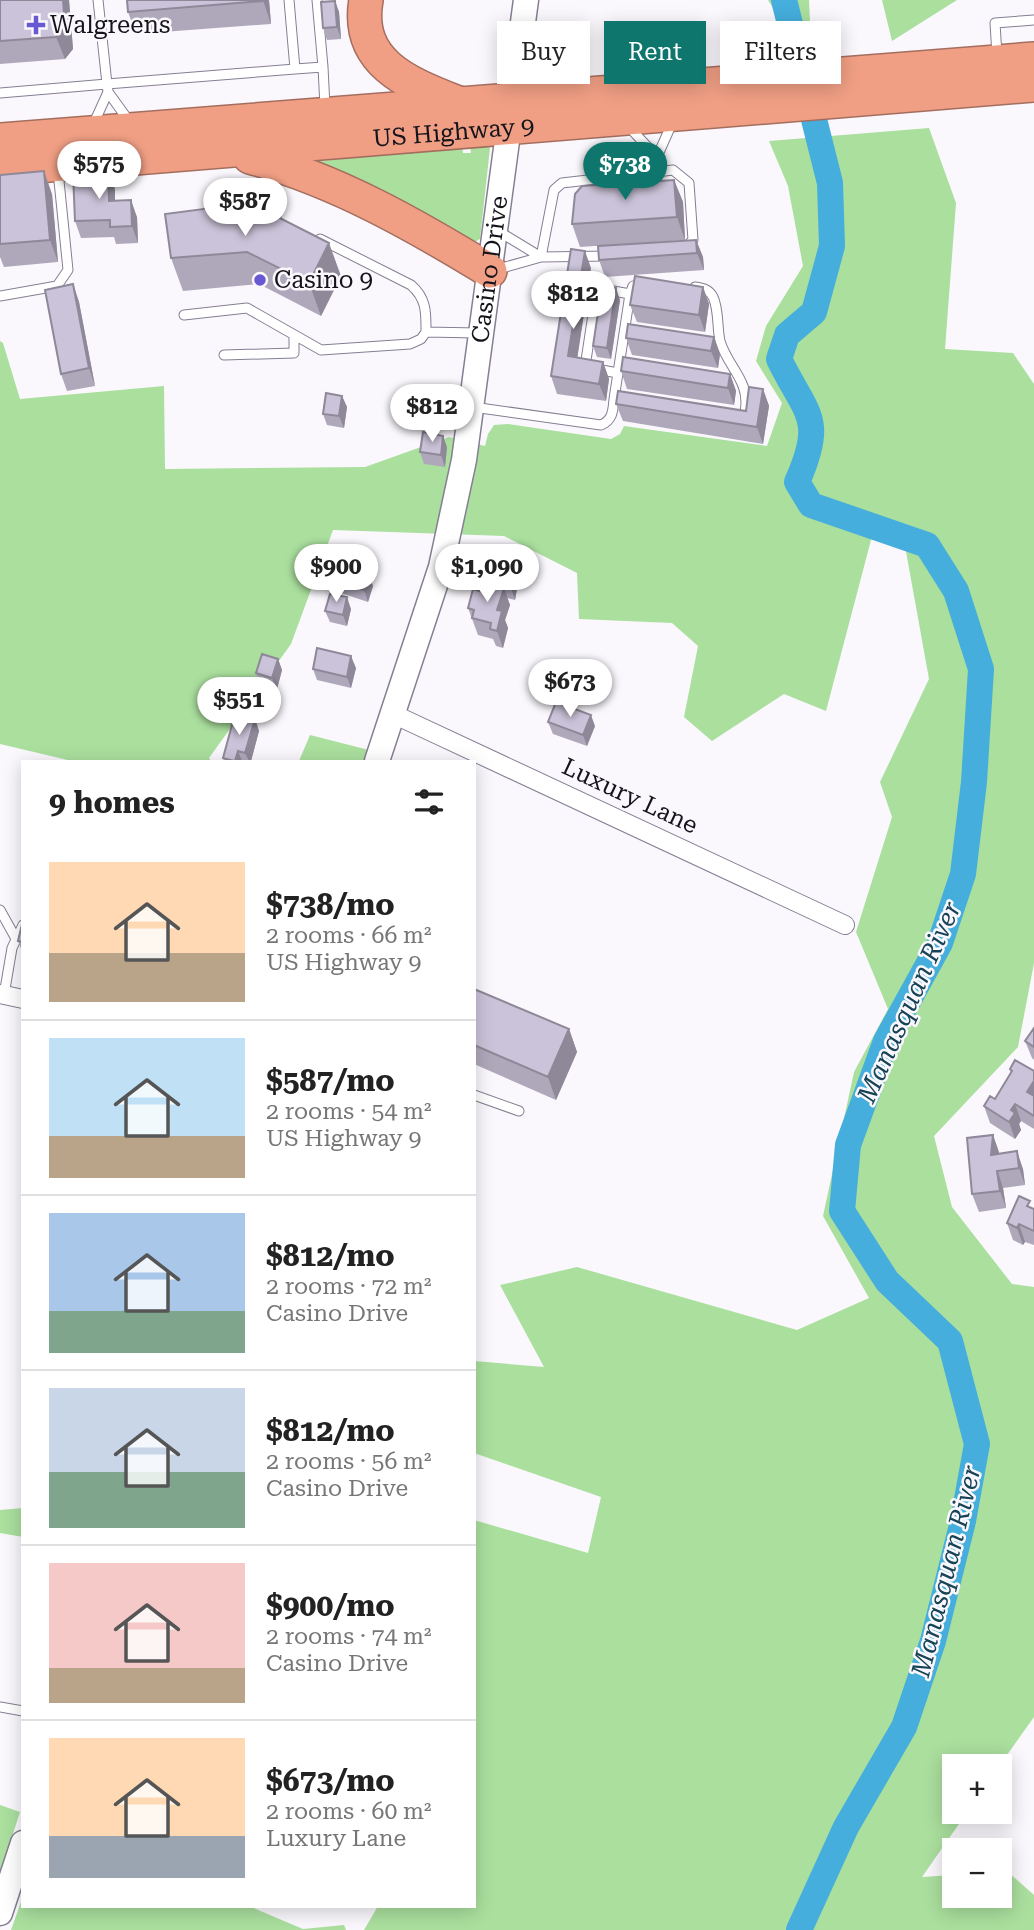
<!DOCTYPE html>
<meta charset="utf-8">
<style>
:root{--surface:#fff;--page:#f2f2f2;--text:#222;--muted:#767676;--line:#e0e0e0;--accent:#0f766e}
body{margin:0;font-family:"Roboto Serif",serif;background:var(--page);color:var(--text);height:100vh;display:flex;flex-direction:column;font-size:26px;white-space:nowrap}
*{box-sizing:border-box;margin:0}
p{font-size:23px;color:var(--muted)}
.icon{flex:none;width:38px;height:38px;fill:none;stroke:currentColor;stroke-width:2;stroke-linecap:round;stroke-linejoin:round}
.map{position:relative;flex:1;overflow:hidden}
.drawer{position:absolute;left:21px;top:760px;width:455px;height:1148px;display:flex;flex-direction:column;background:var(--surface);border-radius:0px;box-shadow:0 4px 18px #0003}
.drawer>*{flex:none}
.guide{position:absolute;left:497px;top:21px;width:430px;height:63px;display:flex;gap:14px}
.buttons{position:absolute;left:942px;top:1754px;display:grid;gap:14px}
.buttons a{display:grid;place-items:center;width:70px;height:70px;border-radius:0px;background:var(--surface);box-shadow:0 4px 18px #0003;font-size:35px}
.price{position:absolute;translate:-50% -60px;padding:0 16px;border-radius:24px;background:#fff;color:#222;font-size:23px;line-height:46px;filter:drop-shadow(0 2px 4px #0008)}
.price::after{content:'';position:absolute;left:50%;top:42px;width:21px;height:16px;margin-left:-10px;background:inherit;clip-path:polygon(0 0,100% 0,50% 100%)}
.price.selected{background:var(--accent);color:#fff}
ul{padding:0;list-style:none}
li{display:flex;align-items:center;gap:21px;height:175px;padding:0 28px}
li+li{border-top:2px solid var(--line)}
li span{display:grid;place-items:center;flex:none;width:196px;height:140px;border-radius:0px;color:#555}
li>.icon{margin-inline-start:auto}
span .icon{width:84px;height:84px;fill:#fffc;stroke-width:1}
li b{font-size:30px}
h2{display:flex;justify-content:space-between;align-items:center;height:84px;padding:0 28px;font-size:30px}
.pill{padding:0 24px;border-radius:0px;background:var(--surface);box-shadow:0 4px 18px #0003;font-size:24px;line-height:63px}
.pill.selected{background:var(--accent);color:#fff}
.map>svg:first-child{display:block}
.green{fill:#aadf9e}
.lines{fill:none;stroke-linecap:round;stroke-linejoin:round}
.river{stroke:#45aedc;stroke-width:26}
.lane-casing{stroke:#867e93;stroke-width:11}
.street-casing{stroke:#867e93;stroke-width:20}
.secondary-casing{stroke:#867e93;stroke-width:27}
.highway-casing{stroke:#a46e5f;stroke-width:36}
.lane{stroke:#fff;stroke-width:9}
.street{stroke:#fff;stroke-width:18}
.secondary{stroke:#fff;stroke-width:24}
.highway{stroke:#f09f84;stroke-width:33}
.wall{fill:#afa8bb}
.shaded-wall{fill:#8e8898}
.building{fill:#cbc3d9;stroke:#8e8898;stroke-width:2}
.poi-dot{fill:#6859d2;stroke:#faf8fd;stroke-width:2.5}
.labels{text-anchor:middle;stroke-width:5;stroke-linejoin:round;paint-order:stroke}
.poi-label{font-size:24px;fill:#16141b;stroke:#faf8fd;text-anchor:start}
.street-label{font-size:24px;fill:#16141b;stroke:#faf8fd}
.water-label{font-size:26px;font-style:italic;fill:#164356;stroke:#faf8fd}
</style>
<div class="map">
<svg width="1034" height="1930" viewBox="0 0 1034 1930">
<rect width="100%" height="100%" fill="#faf8fd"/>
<path class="green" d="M768 0H809L811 43 781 46 785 26Z
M882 0H957L892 41Z
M929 128 956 203 945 349 1013 353 1034 384V963L1018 1047 934 1136 952 1207 1012 1284 1034 1287V1717L999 1766H954V1811H968L922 1877 954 1875V1895H999V1872H1008L1034 1895V1930H364L378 1906H474V1520L588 1553 601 1497 474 1453V1361L544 1367 500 1285 577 1267 797 1330 869 1298 823 1216 854 1072 888 1009 856 932 892 817 880 782 929 679 905 546 876 521 826 711 784 694 712 741 684 717 698 646 672 623 579 619 577 573 504 536 333 530 291 644 209 758 211 761H72L0 744V341L3 343 20 399 164 386 165 469 365 467 449 437 485 446 488 434 494 425 508 424 611 439 620 434 624 426 767 446 782 403 756 361 766 326 803 266 788 186 769 141Z
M487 145 490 148 480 239 475 242 312 162 462 146 463 153H471L470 146Z
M310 735 373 751 370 761H299Z
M23 1508V1537L0 1533V1510Z
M0 1805 20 1812 0 1874Z
M23 1896V1906H249L303 1929 344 1925 346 1930H11Z"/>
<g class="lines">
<path class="river" d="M784 0 830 183 832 246 814 312 787 335 779 359C806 415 826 417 797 482L811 505 927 545 956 591 981 669 974 782 963 874 940 943 886 1041 848 1145 842 1211 887 1281 950 1341 977 1444 963 1521 933 1641 904 1727 846 1827 799 1930"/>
<defs>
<path id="lane" d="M98 0 107 84 295 69
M289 0 295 69 323 67 317 0
M997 55 995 23 1034 20
M323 67 325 107
M108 92 129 121
M0 93 107 84 108 92 93 125
M629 127 657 157
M657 172 673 170 689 183 693 240 685 248
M246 213 265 211 276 216
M498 231 541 257
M320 239 411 285C427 299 426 313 426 332L478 333
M541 257 554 190 562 183 657 172V157L673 121
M495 270 541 257 609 256
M695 287C702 288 709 289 713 297 719 309 717 328 720 341 728 368 751 381 745 412L738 416
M0 296 57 286 68 270 58 171
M184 315 247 308 321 350 410 344 421 339 426 332
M224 355 294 353V335
M618 373 585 367 597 288 630 294
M614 399 630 294 633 286 642 284
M473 407 601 425C613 420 613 410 614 399L627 401
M0 910 15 937
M4 995 12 948 23 925
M474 1095 519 1111
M0 1707 23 1711"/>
<path id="street" d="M393 714 845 925
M0 994 23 999"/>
<g id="secondary">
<path id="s1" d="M377 761 441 567 464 460 526 0"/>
<path d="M0 1913 23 1843"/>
</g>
<g id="highway">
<path d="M366 0C355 64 410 84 458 103"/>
<path d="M0 140 1034 59"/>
<path d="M250 157C336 180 415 225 490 271"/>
<path id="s2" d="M0 169 1034 85"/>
</g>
</defs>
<use href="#lane" class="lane-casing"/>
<use href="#street" class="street-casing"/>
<use href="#secondary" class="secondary-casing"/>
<use href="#highway" class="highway-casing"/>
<use href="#lane" class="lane"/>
<use href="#street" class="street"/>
<use href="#secondary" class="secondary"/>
<use href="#highway" class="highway"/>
</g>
<path class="wall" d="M0 0H69L73 49 65 59 0 64Z
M269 0 271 24 136 34 128 12Z
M335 1 339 12 341 39 327 40 323 28Z
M674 180 683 202 685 240 580 247 572 224Z
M115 189V200L137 217 138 243 116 244 114 237 81 238 75 221Z
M52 194 58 262 4 267 0 257V244Z
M235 208 341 276 321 316 259 284 183 291 171 258Z
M696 240 703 257 704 270 605 277 599 260Z
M591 268 577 358 603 362 609 379 606 401 557 394 551 376Z
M73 284 79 302 95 386 67 391 61 374Z
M703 287 709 304 705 332 637 322 630 305Z
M620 300 611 359 597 357 593 346Z
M714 337 720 354 718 368 632 355 626 338Z
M621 371 730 374 736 391 734 405 627 389Z
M763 389 769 406 763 444 623 421 616 404 746 411Z
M342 396 347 407 344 428 327 425 323 414Z
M447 447 445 467 424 464 420 452Z
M334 581 373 586 368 602 338 592Z
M518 583 515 600 507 598 510 605 505 620 508 628 503 648 496 646 493 639 478 635 468 608 479 591 494 585Z
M351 609 347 626 330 622 325 611Z
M278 659 282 670 277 689 260 684 256 673Z
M356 668 351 688 317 680 313 669Z
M255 719 259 731 251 761H224L223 758Z
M548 722 595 726 587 746 553 734Z
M23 920V954L18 941Z
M474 989 569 1029 577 1052 556 1100 474 1064Z
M1034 1028V1060L1032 1058 1025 1041Z
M1010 1069 1034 1071V1129L1021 1121 1019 1124 1021 1130 1015 1139 990 1123 984 1106 995 1099 1011 1073Z
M993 1135 999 1154 1023 1169 1025 1185 1003 1188 1006 1208 979 1212 972 1194Z
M1032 1208 1034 1209V1245L1025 1242 1023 1245 1013 1240 1007 1223Z"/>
<path class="shaded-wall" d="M63 0H69L73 49 65 59 56 37Z
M263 0H269L271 24Z
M335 1 339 12 341 39 337 27Z
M44 171 52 194 58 262 50 240Z
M108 172 115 189V218L109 201Z
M674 180 683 202 685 240 677 217Z
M131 200 137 217 138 243 132 226Z
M696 240 703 257 704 270 697 253Z
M329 243 341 276 321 316 309 283Z
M585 251 591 268 575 373 568 356Z
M73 284 79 302 95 386 89 368Z
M703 287 709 304 705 332 699 315Z
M616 288 620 300 611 359 607 348Z
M714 337 720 354 718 368 711 351Z
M603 362 609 379 606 401 599 384Z
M730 374 736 391 734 405 728 388Z
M763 389 769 406 763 444 757 427Z
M342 396 347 407 344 428 339 416Z
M443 436 447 447 445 467 441 455Z
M514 571 518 583 515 600 511 588Z
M369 574 373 586 368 602 364 590Z
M504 588 510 605 505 620 508 628 503 648 497 631V610Z
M347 597 351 609 347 626 343 615Z
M351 656 356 668 351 688 347 677Z
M278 659 282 670 277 689 272 678Z
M591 715 595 726 587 746 583 735Z
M255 719 259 731 251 761H249L245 753Z
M238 751 242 761H235Z
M569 1029 577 1052 556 1100 548 1077Z
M1034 1081V1108L1027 1092Z
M1015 1104 1021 1121 1019 1124 1021 1130 1015 1139 1009 1122 1011 1110Z
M993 1135 999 1152 998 1172 1003 1188 1006 1208 1000 1191 991 1155Z
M1017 1151 1023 1169 1025 1185 1019 1168Z
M1019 1224 1025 1242 1023 1245 1017 1228Z"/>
<path class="building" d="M0 0H63L65 27 56 37 0 41Z
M127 0H263V1L128 12Z
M335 1 337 27 323 28 321 2Z
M44 171 50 240 0 244V175Z
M108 172 109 201 131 200 132 226 110 227V220L75 221 73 173Z
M674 180 677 217 572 224 575 194 582 186Z
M234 205 235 208 266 214 268 212 329 243 309 283 247 252 171 258 165 214Z
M696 240 697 253 599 260 598 246Z
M571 249 585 251 568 356 603 362 599 384 551 376Z
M635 276 703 287 699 315 630 305Z
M73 284 89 368 61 374 45 290Z
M602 286 616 288 607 348 593 346Z
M628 324 714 337 711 351 626 338Z
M623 357 730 374 728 388 621 371Z
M749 387 763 389 757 427 616 404 618 391 746 411Z
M326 393 342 396 339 416 323 414Z
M423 432 443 436 441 455 420 452Z
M339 565 369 574 364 590 334 581Z
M497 568 514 571 511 588 493 585Z
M481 582 504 588 497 610 502 611 497 631 490 629 491 623 472 618 474 610 468 608 473 589 479 591Z
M330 594 347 597 343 615 325 611Z
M317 648 351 656 347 677 313 669Z
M262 654 278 659 272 678 256 673Z
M556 702 591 715 583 735 548 722Z
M235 714 255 719 245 753 238 751 235 761H234L223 758Z
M23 920V942L18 941Z
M474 989 569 1029 548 1077 474 1045Z
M1034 1028V1047L1025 1041Z
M1015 1060 1034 1071V1081L1027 1092 1034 1096V1116L1015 1104 1011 1110 1015 1113 1009 1122 984 1106 990 1096 995 1099 1012 1071 1010 1069Z
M993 1135 991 1155 1017 1151 1019 1168 997 1171 1000 1191 972 1194 967 1138Z
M1019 1196 1030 1201 1027 1206 1034 1209V1231L1019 1224 1017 1228 1007 1223Z"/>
<g class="poi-dot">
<path d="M32.5 14.5h7v7h7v7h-7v7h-7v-7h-7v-7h7z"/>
<circle cx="260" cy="280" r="7"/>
</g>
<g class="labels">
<g class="poi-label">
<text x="50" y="33">Walgreens</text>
<text x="274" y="288">Casino 9</text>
</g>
<g class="street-label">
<text dy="8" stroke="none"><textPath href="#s2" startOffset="455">US Highway 9</textPath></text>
<text dy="8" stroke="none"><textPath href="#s1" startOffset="506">Casino Drive</textPath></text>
<text transform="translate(630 796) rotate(25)" y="8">Luxury Lane</text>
</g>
<g class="water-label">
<text transform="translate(909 1002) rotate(-66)" y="9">Manasquan River</text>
<text transform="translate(946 1571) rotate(-76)" y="9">Manasquan River</text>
</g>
</g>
</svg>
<div class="buttons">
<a>+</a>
<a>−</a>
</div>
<b class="price" style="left:99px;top:201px">$575</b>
<b class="price selected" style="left:625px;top:202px">$738</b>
<b class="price" style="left:245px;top:238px">$587</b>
<b class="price" style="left:573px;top:331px">$812</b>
<b class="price" style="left:432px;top:444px">$812</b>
<b class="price" style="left:336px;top:604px">$900</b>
<b class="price" style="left:487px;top:604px">$1,090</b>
<b class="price" style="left:570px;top:719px">$673</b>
<b class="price" style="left:239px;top:737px">$551</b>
<div class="guide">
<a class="pill">Buy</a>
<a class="pill selected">Rent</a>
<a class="pill">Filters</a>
</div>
<section class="drawer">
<h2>9 homes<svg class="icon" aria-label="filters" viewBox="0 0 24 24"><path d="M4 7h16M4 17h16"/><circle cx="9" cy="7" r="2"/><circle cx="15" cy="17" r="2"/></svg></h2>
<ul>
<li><span style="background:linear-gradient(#ffd9b3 65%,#b9a48a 0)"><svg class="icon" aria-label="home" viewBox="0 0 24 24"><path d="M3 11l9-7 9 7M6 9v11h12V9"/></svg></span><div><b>$738/mo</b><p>2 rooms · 66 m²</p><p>US Highway 9</p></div></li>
<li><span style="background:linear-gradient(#bfe0f5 70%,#b9a48a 0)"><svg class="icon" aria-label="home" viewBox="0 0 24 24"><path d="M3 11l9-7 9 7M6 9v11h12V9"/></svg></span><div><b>$587/mo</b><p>2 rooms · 54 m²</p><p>US Highway 9</p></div></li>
<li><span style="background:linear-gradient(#a9c7e8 70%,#7fa58c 0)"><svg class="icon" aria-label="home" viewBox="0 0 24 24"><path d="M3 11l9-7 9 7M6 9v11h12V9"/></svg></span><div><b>$812/mo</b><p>2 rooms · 72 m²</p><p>Casino Drive</p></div></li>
<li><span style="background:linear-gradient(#c9d6e8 60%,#7fa58c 0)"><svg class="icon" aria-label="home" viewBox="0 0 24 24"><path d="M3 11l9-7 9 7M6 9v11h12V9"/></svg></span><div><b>$812/mo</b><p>2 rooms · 56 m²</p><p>Casino Drive</p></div></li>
<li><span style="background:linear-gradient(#f6c9c9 75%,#b9a48a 0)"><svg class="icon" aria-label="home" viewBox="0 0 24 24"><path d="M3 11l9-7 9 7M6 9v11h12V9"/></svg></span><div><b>$900/mo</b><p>2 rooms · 74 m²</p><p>Casino Drive</p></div></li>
<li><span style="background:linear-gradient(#ffd9b3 70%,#9aa5b1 0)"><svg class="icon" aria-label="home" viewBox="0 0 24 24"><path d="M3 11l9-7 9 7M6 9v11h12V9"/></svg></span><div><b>$673/mo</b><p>2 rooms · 60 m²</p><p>Luxury Lane</p></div></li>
</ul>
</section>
</div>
